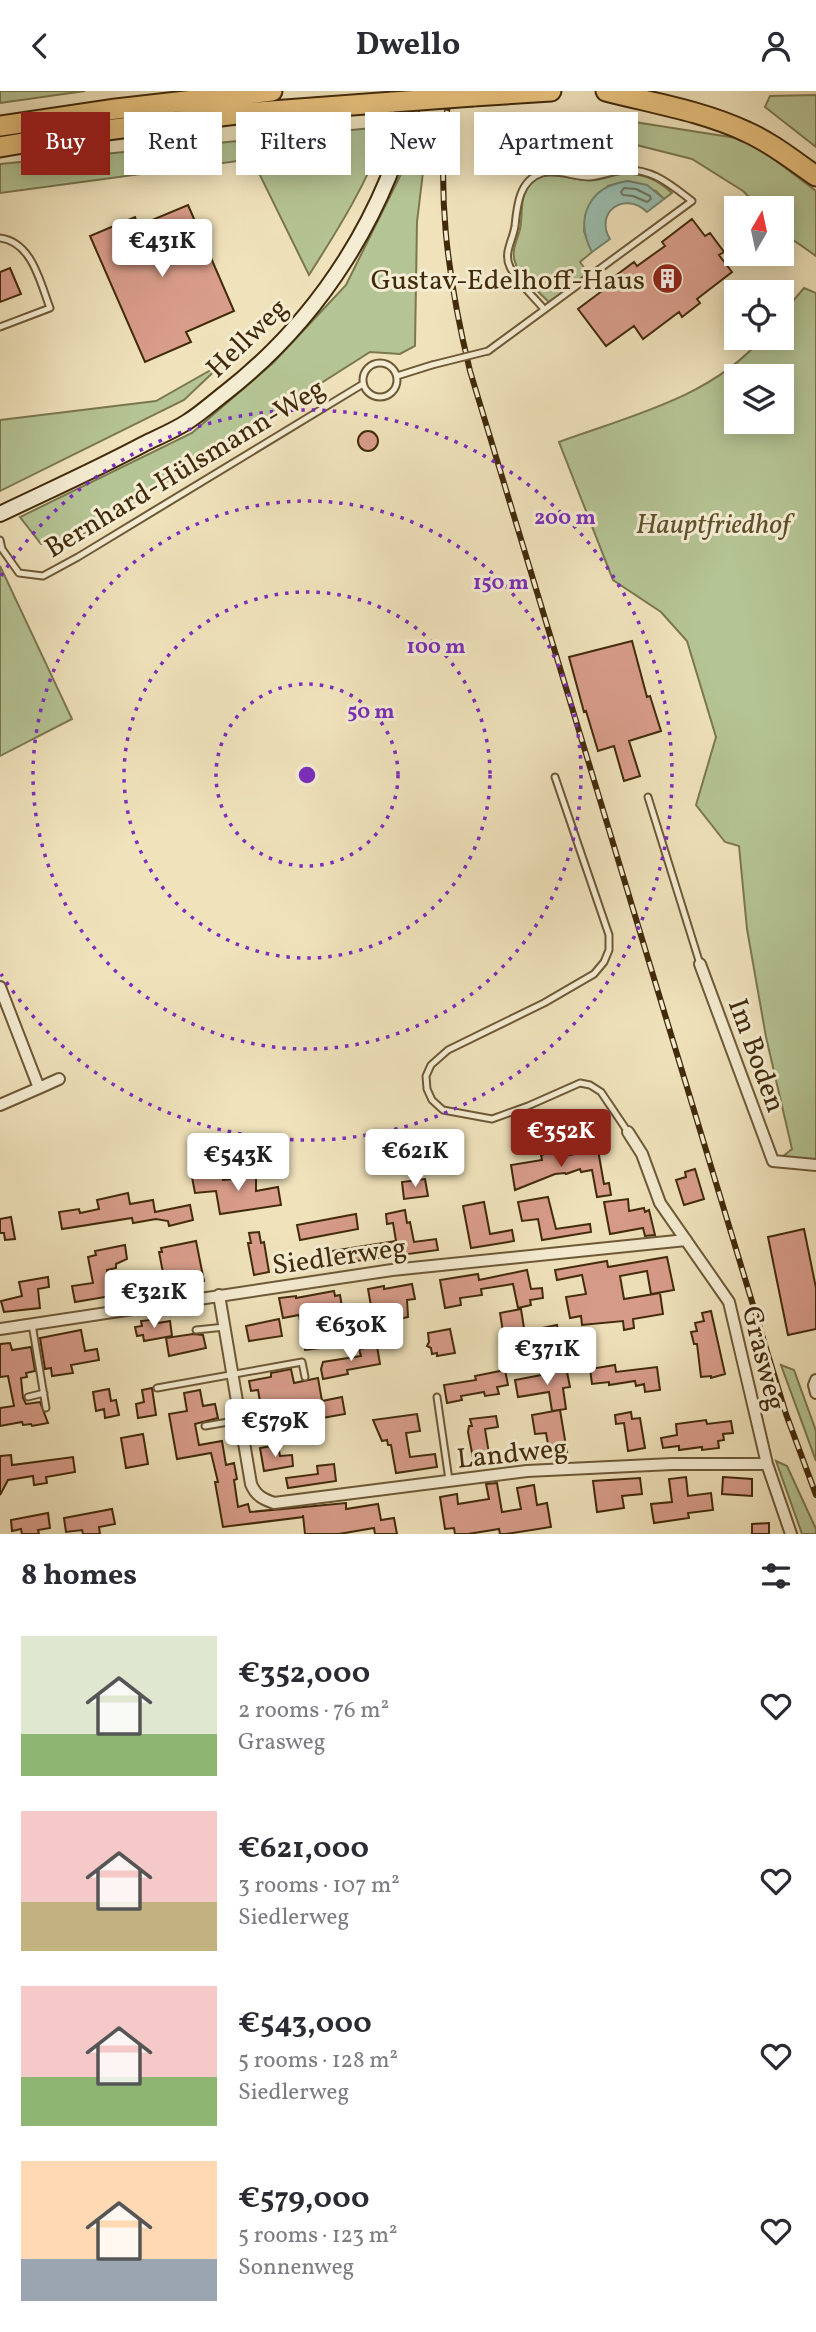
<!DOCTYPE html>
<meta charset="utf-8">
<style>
:root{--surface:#fff;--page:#f2f2f3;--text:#2b2b33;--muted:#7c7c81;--accent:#8f2418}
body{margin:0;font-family:Vollkorn,serif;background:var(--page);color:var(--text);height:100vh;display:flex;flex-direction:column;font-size:26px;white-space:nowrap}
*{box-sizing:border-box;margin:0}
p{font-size:23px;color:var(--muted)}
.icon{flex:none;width:38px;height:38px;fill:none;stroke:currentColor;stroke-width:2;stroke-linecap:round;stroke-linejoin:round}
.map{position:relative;height:1443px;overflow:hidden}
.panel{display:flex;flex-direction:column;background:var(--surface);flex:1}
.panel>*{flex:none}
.top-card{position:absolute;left:21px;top:21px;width:775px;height:63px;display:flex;gap:14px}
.needle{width:46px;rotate:9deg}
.fabs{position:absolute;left:724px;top:105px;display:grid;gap:14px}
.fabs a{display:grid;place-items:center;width:70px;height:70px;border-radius:0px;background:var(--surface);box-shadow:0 4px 18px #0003;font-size:35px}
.price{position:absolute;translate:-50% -60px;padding:0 16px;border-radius:7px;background:#fff;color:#222;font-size:23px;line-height:46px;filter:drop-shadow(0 2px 4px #0008)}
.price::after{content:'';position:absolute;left:50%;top:42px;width:21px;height:16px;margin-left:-10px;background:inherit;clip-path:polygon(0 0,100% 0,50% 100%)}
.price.current{background:var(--accent);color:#fff}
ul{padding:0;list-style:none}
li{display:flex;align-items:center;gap:21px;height:175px;padding:0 21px}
li span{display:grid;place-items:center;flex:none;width:196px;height:140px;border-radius:0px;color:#555}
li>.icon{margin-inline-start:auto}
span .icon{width:84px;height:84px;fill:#fffc;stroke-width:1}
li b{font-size:30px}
h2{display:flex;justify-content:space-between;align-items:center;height:84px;padding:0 21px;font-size:30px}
.chip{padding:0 24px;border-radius:0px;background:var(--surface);box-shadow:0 4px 18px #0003;font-size:24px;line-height:63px}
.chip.current{background:var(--accent);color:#fff}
header{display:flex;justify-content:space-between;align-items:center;height:91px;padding:0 21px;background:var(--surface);font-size:32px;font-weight:700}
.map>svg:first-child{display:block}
.green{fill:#b5c494;stroke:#7b774f;stroke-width:2;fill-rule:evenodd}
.water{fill:#9abeaf;stroke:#76836d;stroke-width:2}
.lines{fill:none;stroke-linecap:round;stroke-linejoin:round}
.shore{stroke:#6e745c;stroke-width:2}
.building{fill:#d99d8b;stroke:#412a0a;stroke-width:2}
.lane-casing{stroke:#6d5836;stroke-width:9}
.street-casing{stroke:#6d5836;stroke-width:14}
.secondary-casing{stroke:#412a0a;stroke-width:18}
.highway-casing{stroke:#412a0a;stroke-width:23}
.lane{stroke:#f5edd3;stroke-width:5}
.street{stroke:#f5edd3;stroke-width:10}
.secondary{stroke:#f5edd3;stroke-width:14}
.highway{stroke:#e8c27e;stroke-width:19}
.rail-casing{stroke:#412a0a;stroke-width:6}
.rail{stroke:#f5edd3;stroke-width:3.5;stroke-dasharray:10;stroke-linecap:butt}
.lane-bridge-casing{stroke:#6d5836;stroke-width:9;stroke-linecap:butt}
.highway-bridge-casing{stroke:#412a0a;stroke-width:23;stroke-linecap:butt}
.lane-bridge{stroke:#f5edd3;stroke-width:5}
.highway-bridge{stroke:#e8c27e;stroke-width:19}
.ring{fill:none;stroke:#7b2cbf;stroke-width:3.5;stroke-dasharray:3.5 7}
.labels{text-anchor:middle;stroke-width:6;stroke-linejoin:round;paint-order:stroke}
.poi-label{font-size:28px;fill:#412a0a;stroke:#f5edd3;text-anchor:end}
.street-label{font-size:28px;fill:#412a0a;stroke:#f5edd3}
.park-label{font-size:28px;font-style:italic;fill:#5e502c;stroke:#f5edd3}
.centre{fill:#7b2cbf;stroke:#f5edd3;stroke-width:3.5}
.ring-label{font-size:21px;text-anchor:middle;font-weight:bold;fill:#7b2cbf;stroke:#f5edd3;stroke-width:6;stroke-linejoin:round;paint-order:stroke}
</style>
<header><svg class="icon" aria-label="back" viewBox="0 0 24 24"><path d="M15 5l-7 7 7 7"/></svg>Dwello<svg class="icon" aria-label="person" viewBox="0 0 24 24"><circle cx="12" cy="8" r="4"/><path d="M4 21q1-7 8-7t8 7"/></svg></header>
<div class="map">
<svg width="816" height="1443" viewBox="0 0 816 1443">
<rect width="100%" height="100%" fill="#f0e3bc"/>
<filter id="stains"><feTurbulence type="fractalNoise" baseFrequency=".00286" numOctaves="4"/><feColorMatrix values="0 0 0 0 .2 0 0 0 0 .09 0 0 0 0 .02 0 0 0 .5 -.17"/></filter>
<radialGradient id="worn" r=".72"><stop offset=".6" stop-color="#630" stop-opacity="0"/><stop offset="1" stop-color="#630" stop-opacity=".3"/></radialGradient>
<path class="green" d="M0 0H85L0 12Z
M816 4V56L765 16 770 5Z
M513 23 590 24 749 49 816 100V165L782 141V117H760L743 100 692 68Z
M382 36 386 40C367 92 339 137 309 184L252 68 0 102V73Z
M423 81 417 131 415 255 400 263 370 261 70 452 41 453 20 426 192 342 273 272 346 194 401 83Z
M627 82C646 84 658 89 672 102L664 108 656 100 628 90 608 95 586 122 584 140 592 161 580 171 588 182 549 211C541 204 520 183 516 174 510 160 517 151 520 138 524 120 517 101 536 88 550 79 564 86 578 88 594 91 611 84 627 82Z
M804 197 816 202V1077L772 1074 792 1058 766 946 747 838 739 755 725 751 696 714 716 646 687 550 661 521 613 489 559 351C630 325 712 306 762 247H782V223ZM737 285H782V331H737Z
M223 272 184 309 0 400V329L156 310Z
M0 475 72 628 0 665Z
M781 1274 794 1279 816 1340V1370Z
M776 1370 787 1375 816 1438V1443H802L801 1440Z"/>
<path class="water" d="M628 90 647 94 664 108 647 121C624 99 594 122 610 148L592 161C574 127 589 95 628 90Z"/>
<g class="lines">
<path class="shore" d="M624 97 636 98 650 105 651 108 647 111 633 105 623 104 621 101Z"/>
</g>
<path class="building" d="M188 114 234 220 186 241 191 251 145 271 90 145 135 126 138 135Z
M692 128 705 145 710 142 724 161 719 164 732 181 697 208 700 212 682 226 679 221 643 248 634 235 606 255 578 218 606 197 603 194 634 171 637 175 665 155 662 151Z
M10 177 21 203 0 211V181Z
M358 350a10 10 0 1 1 20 0a10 10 0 1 1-20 0Z
M632 550 647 606 650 605 661 640 629 650 640 685 624 690 614 655 598 660 586 620 584 621 569 566Z
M598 1059 604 1093 609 1092 611 1104 597 1106 592 1079 581 1081 580 1078 566 1083 565 1082 555 1083 515 1099 511 1074 542 1069 541 1064 551 1061 562 1060 563 1065Z
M695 1078 704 1108 684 1114 676 1089 686 1086 685 1081Z
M245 1083H256V1100L278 1096 281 1114 220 1123 216 1100 195 1102 192 1086 222 1085 223 1089 245 1087Z
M425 1088 428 1105 404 1108 402 1091Z
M128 1102 130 1113 153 1109 155 1121 190 1114 193 1129 169 1135 168 1130 156 1128 133 1132 132 1127 62 1138 59 1121 79 1118 80 1122 99 1118 97 1109Z
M548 1106 556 1138 590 1133 591 1141 542 1149 538 1128 522 1130 518 1111Z
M628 1108 629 1120 644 1117 645 1121 649 1119 655 1144 645 1145 643 1137 610 1143 604 1111Z
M484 1111 490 1143 512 1139 514 1150 471 1157 463 1115Z
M405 1119 407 1132 410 1131 414 1151 436 1148 438 1159 327 1174 325 1161 396 1150 393 1132 387 1133 386 1123Z
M356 1123 358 1138 300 1149 297 1134Z
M11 1126 15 1148 5 1149 4 1142H0V1128Z
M804 1138 816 1197V1238L788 1244 768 1146Z
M259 1141 261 1152 264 1151 269 1181 254 1184 248 1152H251L249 1142Z
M196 1150 204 1190 166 1197 159 1161H162L161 1157Z
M125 1154 127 1168 116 1173V1177L107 1179 111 1205 75 1211 72 1195 93 1192 88 1166 96 1164 95 1160Z
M667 1166 674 1199 651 1203 647 1180 620 1185 624 1208 660 1202 663 1223 633 1228 634 1237 624 1239 623 1230 582 1234 581 1225 570 1227 566 1206 586 1203 582 1184 557 1189 555 1179 607 1170 608 1176Z
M527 1179 531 1198 542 1197 543 1207 530 1209 531 1214 518 1217 513 1193 481 1198 482 1204 460 1207 461 1214 445 1217 440 1189 478 1183 479 1189Z
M48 1186 49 1196 38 1198 40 1217 4 1221 1 1210 22 1205 19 1191Z
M412 1193 415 1208 407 1209 408 1226 387 1231 388 1241 376 1243 368 1198 384 1195V1198Z
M334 1200 335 1205 340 1204 342 1216 315 1221 321 1257 305 1259 299 1224 283 1227 279 1207 296 1205V1207Z
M521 1218 524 1237 517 1238 518 1244 504 1247 500 1222Z
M711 1220 725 1283 711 1287V1285L701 1286 697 1253H694L691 1241 697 1240 695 1232 704 1230 702 1222Z
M158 1228V1232L170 1230 172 1245 144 1250 143 1244 137 1245 135 1236 142 1235 141 1230Z
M279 1228 282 1245 249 1250 246 1235Z
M557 1234 561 1258 541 1261 537 1238Z
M450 1238 455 1262 437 1265V1262L432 1263 431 1257 427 1255 429 1251 428 1242Z
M81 1239 85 1260 97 1258 99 1269 71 1274 73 1282 52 1285 51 1277 45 1278 40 1247Z
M193 1243 203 1244 206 1257 169 1265 166 1247Z
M10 1252 12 1259 31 1256 35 1280 26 1282 27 1286 21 1287 23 1307 26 1313 40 1311 48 1332 32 1335 31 1333 23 1334 22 1331 0 1335V1317L14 1315 8 1285 0 1286V1253Z
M377 1255 380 1273 347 1279 348 1283 323 1288 321 1278 323 1271 361 1265 359 1258Z
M615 1274 616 1281 657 1276 660 1299 645 1301 644 1293 636 1295 635 1290 609 1294V1291L592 1293 590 1278Z
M566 1276 570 1296 563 1297 566 1318 552 1320 549 1301 518 1306 515 1289 552 1282V1278Z
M291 1278 294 1292 318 1287 322 1310 342 1306 345 1323 322 1327 320 1313 262 1322 258 1299 251 1300 249 1290 271 1286V1282Z
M505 1279 508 1294 497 1296 499 1303 485 1305 484 1301 461 1305 462 1309 447 1312 444 1294 476 1289 475 1285Z
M152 1297 156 1324 138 1327 136 1313 144 1311 142 1299Z
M109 1298 111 1310 116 1309 119 1324 105 1327 104 1318 96 1320 93 1301Z
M200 1299 203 1315 215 1313 218 1327 195 1333 199 1354 222 1350 226 1374 234 1372 237 1388 234 1389 238 1416 248 1413 250 1421 346 1412V1418L378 1413 381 1429 394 1427 397 1443H375L374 1437 339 1443H305L303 1424V1426L223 1436 215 1391H218L211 1362 177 1368 169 1323 187 1320 184 1302Z
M560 1319 567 1361 550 1364 546 1342 535 1343 532 1324Z
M631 1321 632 1328 640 1327 645 1357 628 1360 624 1332 616 1333 615 1324Z
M417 1323 420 1340 406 1342 410 1366 435 1363 437 1376 396 1382 391 1354H388L387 1349 382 1350 373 1329Z
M496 1325 498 1336 485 1338 490 1369 474 1372 468 1341 469 1335H472L470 1328Z
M706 1329 707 1333 731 1330 733 1342 723 1343 724 1349 718 1350 719 1357 702 1359V1356L679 1359V1355L663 1357 661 1347 677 1344 676 1333Z
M143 1343 148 1373 126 1377 121 1347Z
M278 1354 280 1365 292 1364 293 1375 264 1380 260 1357Z
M11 1364 12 1374 73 1366 75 1381 46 1386 47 1392 34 1394 33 1385 8 1389 0 1404V1365Z
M334 1373 336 1390 288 1397 286 1387 318 1383 317 1375Z
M686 1386 688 1405 711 1402 713 1419 688 1422 689 1427 654 1432 651 1413 672 1411 669 1388Z
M723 1386 752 1388V1405L722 1403Z
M640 1387 642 1403 622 1405 624 1417 597 1421 593 1390Z
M497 1392 502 1421 521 1418 517 1397 534 1394 537 1414 547 1412 551 1436 506 1443H500L499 1438 468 1443H455L454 1437 445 1438 440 1406 457 1403 458 1413 489 1408 486 1393Z
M112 1418 115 1433 99 1436 100 1443H83L82 1439 66 1441 64 1427Z
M48 1422 50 1437 38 1439 39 1443H22L21 1438 12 1440 11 1429Z
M769 1432V1443H752V1433Z"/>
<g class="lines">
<defs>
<path id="lane" d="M0 147C32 151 40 191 50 217L0 236
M488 260 692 110C671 94 651 76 621 79 611 81 601 85 590 86 574 86 558 78 542 82 519 89 517 115 515 135 513 149 503 162 510 176 517 191 533 205 544 218
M363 289a17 17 0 1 1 34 0a17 17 0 1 1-34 0Z
M397 285 432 274
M0 449 2 458 19 482 43 485 78 466 363 293
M555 686 609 844V859L604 871 594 883 544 912 448 959 431 974 426 985 427 998 432 1009 443 1019 492 1028 528 1015 580 992 590 994 601 1001 628 1041
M648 706 700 873
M32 1233 46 1317
M196 1239 225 1236
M157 1297 302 1271 305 1286
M28 1306 44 1302
M437 1306 449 1389
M205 1335 240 1329"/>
<path id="street" d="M700 873 773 1070 816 1074
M0 896 39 997 0 1014
M39 997 59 988
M628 1041 642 1063 660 1112 729 1211 767 1373 791 1443
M219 1204 251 1393C256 1405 263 1408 274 1412L527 1380 672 1373H767
M0 1238 392 1179 686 1149
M816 1289 814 1294 816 1302"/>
<path id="secondary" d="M0 423C48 400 97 378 144 353 158 346 173 340 187 331 200 323 212 312 225 302 321 227 387 122 415 3"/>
<path id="highway" d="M606 0C652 12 703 20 747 41 772 52 794 70 816 85
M473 5 551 0
M0 35 116 18 272 0
M0 56 82 42 245 22 393 11"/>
</defs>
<use href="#lane" class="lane-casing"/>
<use href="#street" class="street-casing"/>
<use href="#secondary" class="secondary-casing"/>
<use href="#highway" class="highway-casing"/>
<use href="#lane" class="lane"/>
<use href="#street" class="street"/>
<use href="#secondary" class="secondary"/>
<use href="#highway" class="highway"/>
<defs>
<path id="rail" d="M450 0C434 94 448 189 470 280L786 1323 816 1404"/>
</defs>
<use href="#rail" class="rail-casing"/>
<use href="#rail" class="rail"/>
<defs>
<path id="lane-bridge" d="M432 274 488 260"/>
<path id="highway-bridge" d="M393 11 473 5"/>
</defs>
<use href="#lane-bridge" class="lane-bridge-casing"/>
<use href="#highway-bridge" class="highway-bridge-casing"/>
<use href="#lane-bridge" class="lane-bridge"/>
<use href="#highway-bridge" class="highway-bridge"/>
</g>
<g class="ring">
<circle cx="307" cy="684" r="91"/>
<circle cx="307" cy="684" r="183"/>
<circle cx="307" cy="684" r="274"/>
<path d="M1 485A365 365 0 1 1 1 883"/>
</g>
<defs>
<symbol id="building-disc" viewBox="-11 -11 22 22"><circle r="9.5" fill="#8f2418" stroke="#f5edd3"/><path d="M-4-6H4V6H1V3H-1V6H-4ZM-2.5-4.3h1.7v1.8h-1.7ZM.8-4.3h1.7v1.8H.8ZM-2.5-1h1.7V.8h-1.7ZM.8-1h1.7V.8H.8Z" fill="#fff"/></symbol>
</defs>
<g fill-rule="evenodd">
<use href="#building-disc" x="650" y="170" width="35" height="35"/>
</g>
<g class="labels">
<g class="poi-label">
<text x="645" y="198">Gustav-Edelhoff-Haus</text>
</g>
<g class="street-label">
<text transform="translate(246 246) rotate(-44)" y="10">Hellweg</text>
<text transform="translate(184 376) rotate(-31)" y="10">Bernhard-Hülsmann-Weg</text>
<text transform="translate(758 964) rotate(70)" y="10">Im Boden</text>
<text transform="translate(339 1164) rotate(-8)" y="10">Siedlerweg</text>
<text transform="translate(765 1267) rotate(76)" y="10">Grasweg</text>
<text transform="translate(512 1361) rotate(-6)" y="10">Landweg</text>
</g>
<g class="park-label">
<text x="713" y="442">Hauptfriedhof</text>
</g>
</g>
<circle cx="307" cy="684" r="10" class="centre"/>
<g class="ring-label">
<text x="565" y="433">200 m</text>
<text x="501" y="498">150 m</text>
<text x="436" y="562">100 m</text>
<text x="371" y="627">50 m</text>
</g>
<rect width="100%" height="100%" filter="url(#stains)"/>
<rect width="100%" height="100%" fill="url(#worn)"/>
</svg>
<div class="fabs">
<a><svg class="needle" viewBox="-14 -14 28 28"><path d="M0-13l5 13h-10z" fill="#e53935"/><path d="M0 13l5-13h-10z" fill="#7c7c81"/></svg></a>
<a><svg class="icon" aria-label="locate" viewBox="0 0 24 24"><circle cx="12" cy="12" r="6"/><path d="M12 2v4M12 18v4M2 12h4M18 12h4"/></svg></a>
<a><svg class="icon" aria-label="layers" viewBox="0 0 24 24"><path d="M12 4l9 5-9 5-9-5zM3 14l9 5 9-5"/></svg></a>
</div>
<b class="price" style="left:162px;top:188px">€431K</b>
<b class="price current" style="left:561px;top:1078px">€352K</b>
<b class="price" style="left:415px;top:1098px">€621K</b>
<b class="price" style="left:238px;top:1102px">€543K</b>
<b class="price" style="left:154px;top:1239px">€321K</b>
<b class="price" style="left:351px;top:1272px">€630K</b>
<b class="price" style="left:547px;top:1296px">€371K</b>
<b class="price" style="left:275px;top:1368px">€579K</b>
<div class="top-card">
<a class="chip current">Buy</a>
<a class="chip">Rent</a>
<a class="chip">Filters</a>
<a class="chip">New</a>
<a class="chip">Apartment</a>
</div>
</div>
<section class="panel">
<h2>8 homes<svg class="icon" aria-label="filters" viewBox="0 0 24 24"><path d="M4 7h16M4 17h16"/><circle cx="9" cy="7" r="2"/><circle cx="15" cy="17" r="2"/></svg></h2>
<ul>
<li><span style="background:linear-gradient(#dfe7d0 70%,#8fb573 0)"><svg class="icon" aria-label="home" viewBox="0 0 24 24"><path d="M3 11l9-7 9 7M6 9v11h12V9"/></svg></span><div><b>€352,000</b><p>2 rooms · 76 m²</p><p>Grasweg</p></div><svg class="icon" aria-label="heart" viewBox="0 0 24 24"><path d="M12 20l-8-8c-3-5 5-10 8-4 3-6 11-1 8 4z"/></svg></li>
<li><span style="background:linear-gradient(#f6c9c9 65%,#c2b280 0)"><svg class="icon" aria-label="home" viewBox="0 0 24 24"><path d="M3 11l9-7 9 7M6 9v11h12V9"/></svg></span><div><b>€621,000</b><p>3 rooms · 107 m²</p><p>Siedlerweg</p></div><svg class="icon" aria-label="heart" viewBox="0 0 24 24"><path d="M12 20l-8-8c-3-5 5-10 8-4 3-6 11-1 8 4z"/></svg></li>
<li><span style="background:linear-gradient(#f6c9c9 65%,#8fb573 0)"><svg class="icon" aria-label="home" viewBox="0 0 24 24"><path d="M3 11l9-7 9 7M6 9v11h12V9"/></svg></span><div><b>€543,000</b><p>5 rooms · 128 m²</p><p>Siedlerweg</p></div><svg class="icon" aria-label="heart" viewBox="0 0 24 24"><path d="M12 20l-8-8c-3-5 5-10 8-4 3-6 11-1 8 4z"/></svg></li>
<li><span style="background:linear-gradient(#ffd9b3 70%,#9aa5b1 0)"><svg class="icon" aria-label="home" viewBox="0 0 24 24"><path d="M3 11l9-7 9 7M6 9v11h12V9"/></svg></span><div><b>€579,000</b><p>5 rooms · 123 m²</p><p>Sonnenweg</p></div><svg class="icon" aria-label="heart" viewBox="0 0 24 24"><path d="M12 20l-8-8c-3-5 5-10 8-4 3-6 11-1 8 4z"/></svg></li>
</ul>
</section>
